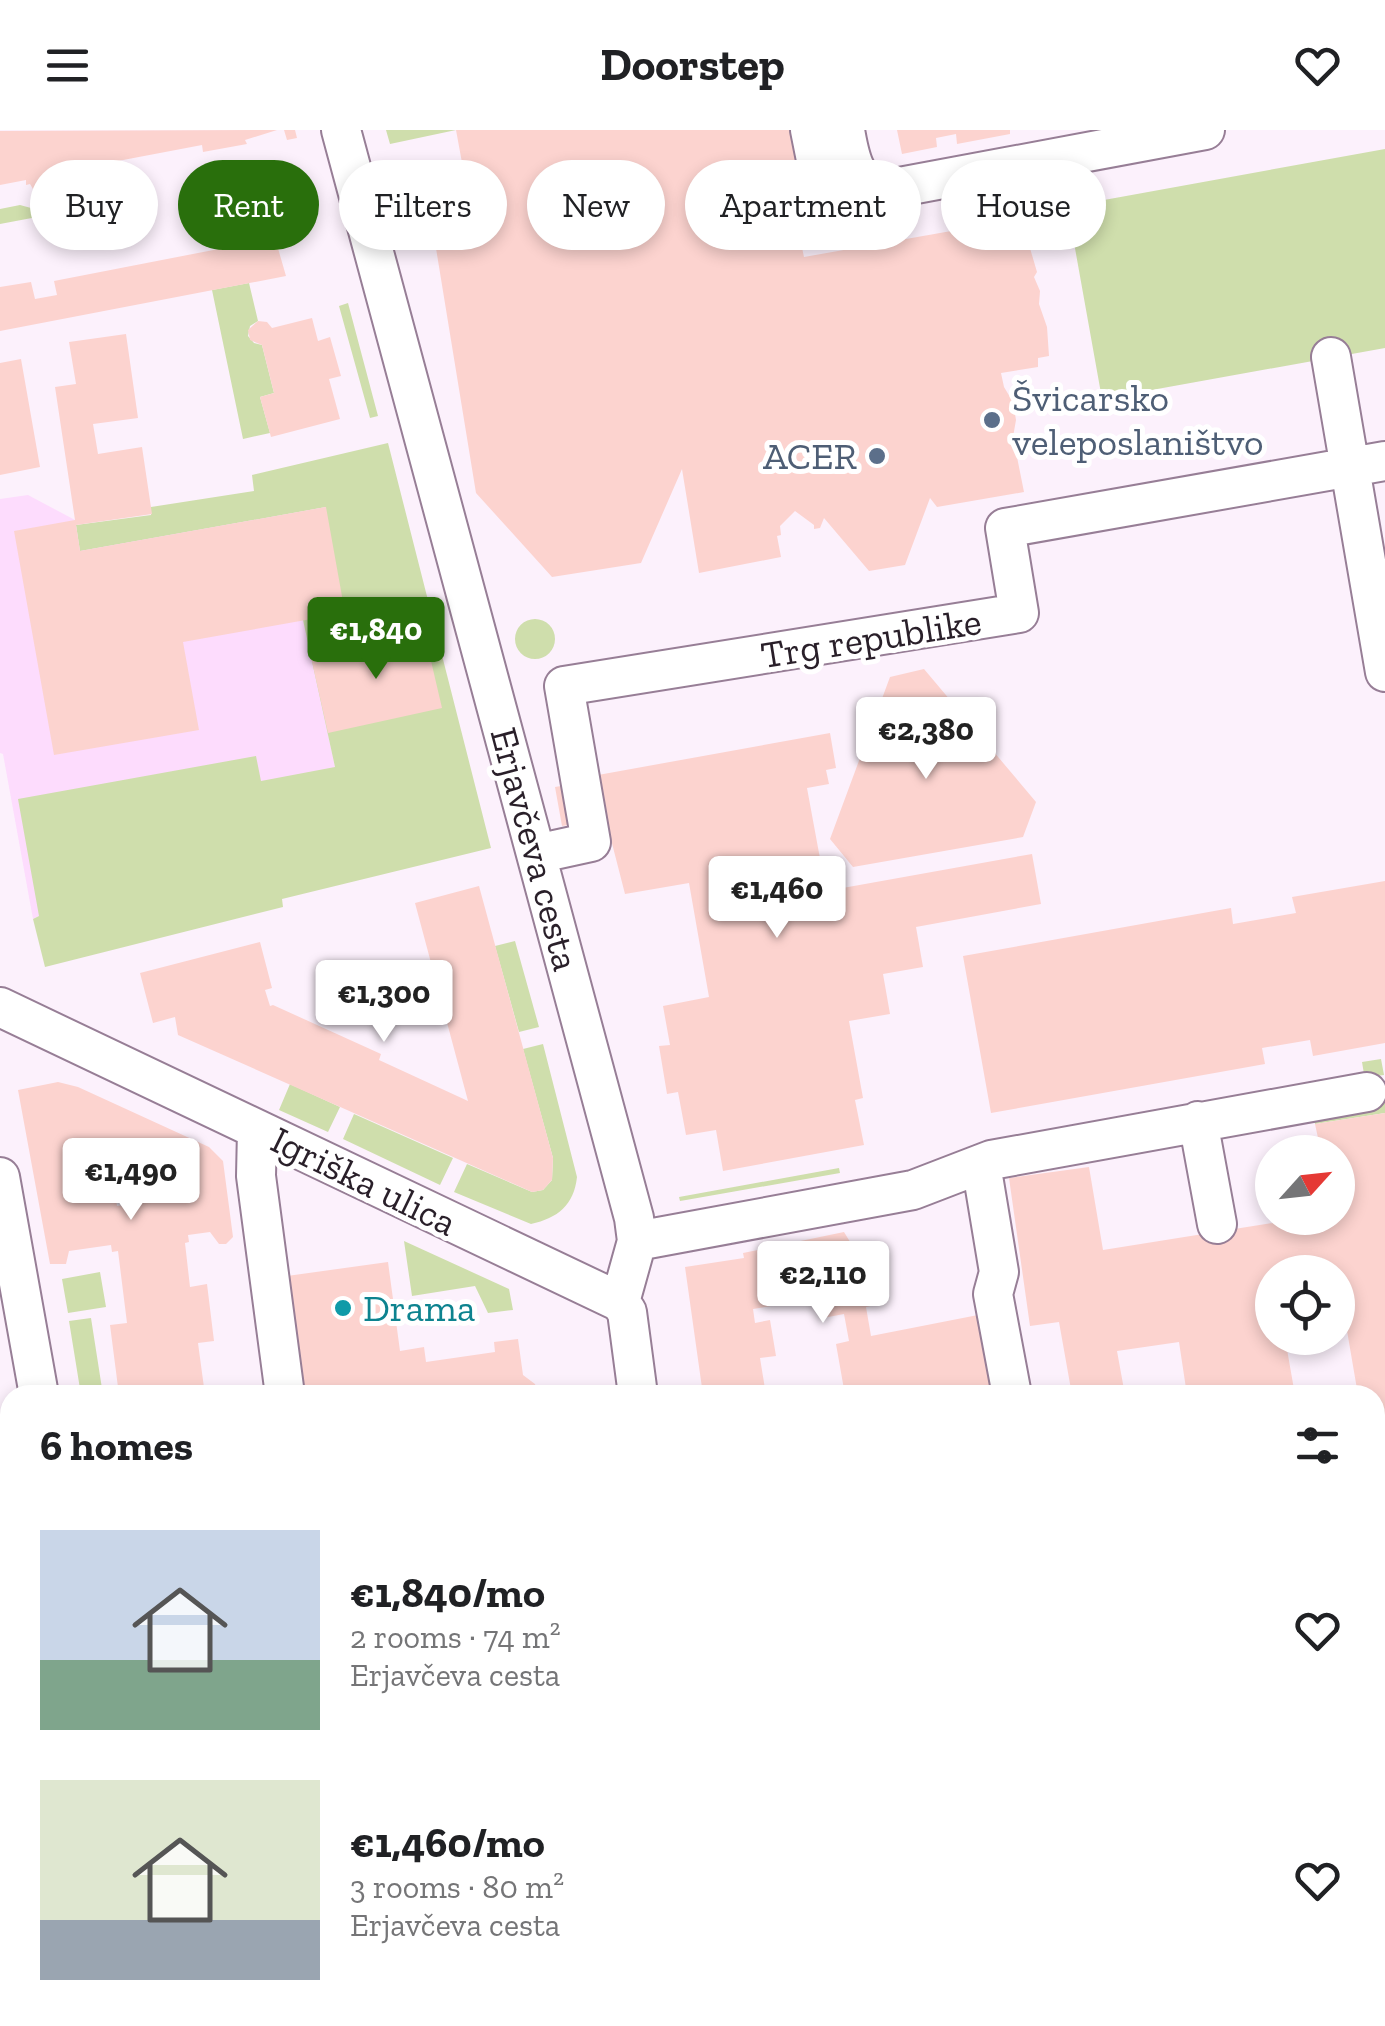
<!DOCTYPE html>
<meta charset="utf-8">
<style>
:root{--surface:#fff;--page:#f6f6f6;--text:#202124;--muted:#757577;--accent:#296f0c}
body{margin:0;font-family:"Zilla Slab",serif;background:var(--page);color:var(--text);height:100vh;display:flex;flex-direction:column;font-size:38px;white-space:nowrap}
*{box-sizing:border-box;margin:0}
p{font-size:32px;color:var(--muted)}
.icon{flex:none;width:55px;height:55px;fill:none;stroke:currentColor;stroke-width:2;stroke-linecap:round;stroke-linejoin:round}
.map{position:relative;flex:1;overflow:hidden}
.side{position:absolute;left:0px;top:1255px;width:1385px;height:642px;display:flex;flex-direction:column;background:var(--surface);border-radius:30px 30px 0 0;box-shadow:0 5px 15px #0003}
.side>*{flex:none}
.top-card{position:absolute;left:30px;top:30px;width:1325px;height:90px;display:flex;gap:20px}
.needle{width:65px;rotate:63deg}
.tools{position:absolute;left:1255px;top:1005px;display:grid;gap:20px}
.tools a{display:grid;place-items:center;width:100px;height:100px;border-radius:50%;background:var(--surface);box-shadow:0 5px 15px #0003;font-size:50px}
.price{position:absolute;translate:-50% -85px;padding:0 22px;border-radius:10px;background:#fff;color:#222;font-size:32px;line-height:65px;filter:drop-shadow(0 2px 5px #0008)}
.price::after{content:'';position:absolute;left:50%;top:60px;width:30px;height:22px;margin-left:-15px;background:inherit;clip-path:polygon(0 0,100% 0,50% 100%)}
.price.active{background:var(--accent);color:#fff}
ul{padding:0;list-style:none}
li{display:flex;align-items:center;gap:30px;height:250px;padding:0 40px}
li span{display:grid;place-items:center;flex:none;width:280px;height:200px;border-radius:0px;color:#555}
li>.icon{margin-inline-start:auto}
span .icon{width:120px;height:120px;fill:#fffc;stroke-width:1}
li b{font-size:42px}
h2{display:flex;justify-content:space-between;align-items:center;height:120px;padding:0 40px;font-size:42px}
.pill{padding:0 35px;border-radius:45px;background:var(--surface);box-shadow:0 5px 15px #0003;font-size:35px;line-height:90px}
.pill.active{background:var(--accent);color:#fff}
header{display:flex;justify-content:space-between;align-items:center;height:130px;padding:0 40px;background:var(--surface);font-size:45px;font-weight:700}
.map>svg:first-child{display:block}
.built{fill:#fddcfd}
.green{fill:#cfdeac}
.building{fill:#fcd3cf;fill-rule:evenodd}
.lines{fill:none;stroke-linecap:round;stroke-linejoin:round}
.minor-casing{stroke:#977e96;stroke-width:42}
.minor{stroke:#fff;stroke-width:38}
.service-dot{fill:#5c6f8a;stroke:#fff;stroke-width:4}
.culture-dot{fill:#0f9aa8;stroke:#fff;stroke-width:4}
.labels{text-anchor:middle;stroke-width:10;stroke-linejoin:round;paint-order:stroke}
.service-label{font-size:38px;fill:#4e5e75;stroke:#fff;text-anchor:start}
.street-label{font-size:38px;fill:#291f29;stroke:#fff}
.culture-label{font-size:38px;fill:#0d838f;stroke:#fff;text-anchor:start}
</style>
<header><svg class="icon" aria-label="menu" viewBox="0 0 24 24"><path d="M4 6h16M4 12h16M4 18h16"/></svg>Doorstep<svg class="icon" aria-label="heart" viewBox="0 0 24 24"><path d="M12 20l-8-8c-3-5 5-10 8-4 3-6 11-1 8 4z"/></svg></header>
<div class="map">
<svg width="1385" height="1896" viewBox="0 0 1385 1896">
<rect width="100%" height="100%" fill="#fcf1fc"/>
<path class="built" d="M28 365 75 390 80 420 326 377 304 491 335 637 33 789 3 624 0 623V369Z
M563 1888H1112L1113 1896H565Z"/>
<path class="green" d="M386 0H456L390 14Z
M1385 19V218L1102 269 1071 96 1093 72Z
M835 35 838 48 811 86 796 89 810 68 807 40Z
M20 75 53 84 0 94V79Z
M249 153 258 191 250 196 248 206 254 213 262 215 274 263 260 267 270 303 243 309 212 160Z
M348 173 378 286 370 288 339 176Z
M388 313 491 718 282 769 283 777 45 837 33 789 39 786 18 669 256 626 261 651 335 637 303 490 326 377 80 421 76 395 151 385V377L254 361 252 345Z
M515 509a20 20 0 1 1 40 0a20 20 0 1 1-40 0Z
M515 811 539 897 519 902 495 816Z
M543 914 577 1047C574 1075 558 1088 531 1094L454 1062 467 1034 532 1062 543 1060 552 1050 553 1028 523 919Z
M1381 929 1384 945 1376 946 1380 972 1385 971V983L1315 994 1313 983 1364 944 1362 932Z
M290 954 340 977 328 1002 279 980Z
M354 984 453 1028 440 1055 343 1009Z
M839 1038 840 1043 686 1070 680 1071 679 1067Z
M404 1111 509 1159 513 1180 488 1183 475 1156 412 1166Z
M100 1142 106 1177 68 1183 62 1149Z
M91 1188 103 1265H81L69 1191Z"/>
<path class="building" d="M277 0 245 10 247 14 203 22 202 15 81 38 75 61 61 71 37 66 30 54 26 55V50L0 55V1Z
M284 0H295L297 8 287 10Z
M456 0H798L810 68 796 89 804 127 974 97 975 102 985 100 987 109 1031 100 1027 108 1037 142 1034 147 1040 161 1039 174 1047 197 1049 226 1038 228V237L1001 243 1004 257 1013 272 1016 290 1013 307 1024 362 937 377 930 368 905 435 869 441 824 388 820 398 814 399V395L795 381 780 396 781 405 777 406 781 427 699 443 682 339 641 433 552 447 476 363 433 100 446 85 444 72 453 70 452 65 457 61 454 51 465 49Z
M897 0H1010V4L957 14 956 4 936 8 937 17 902 24Z
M275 108 286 146 0 201V157L31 152 35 169 57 165 54 151Z
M312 188 318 211 330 207 341 246 329 249 340 289 271 307 260 267 274 263 262 215 250 210 248 200 258 191 267 192 272 198Z
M126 204 138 288 93 294 98 324 142 317 152 384 76 395 80 421 326 377 345 483 183 512 199 600 54 625 14 401 75 390 55 257 76 254 69 212Z
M21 229 40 337 0 345V233Z
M424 501 442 578 328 603 311 527Z
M924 539 1036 672 1023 707 853 737 830 709 890 547Z
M830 603 836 638 826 640 829 654 807 658 826 761 1032 724 1041 774 916 797 923 837 883 844 890 884 849 891 863 968 855 970 864 1015 723 1041 716 1000 686 1005 678 962 667 964 659 916 670 915 663 876 709 867 689 753 625 764 606 690 587 647Z
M573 654 580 693 562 696 555 657Z
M1385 751V913L1313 926 1310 910 1262 918 1265 934 991 983 963 826 1231 778 1233 794 1296 783 1292 767Z
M479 756 553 1028 552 1050 543 1060 532 1062 178 905 175 887 153 893 140 843 260 812 272 858 265 860 270 876 273 875 381 924 379 930 468 971 415 773Z
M58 952 78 957 209 1017 223 1031 233 1107 226 1114H219L210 1102 188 1105 189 1112 185 1113 190 1157 207 1154 214 1211 198 1213 205 1265H119L110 1195 127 1193 118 1121 112 1122 111 1115 69 1121 66 1134H50L18 960ZM86 1015 104 1024 97 1040 82 1043 78 1017ZM121 1031 164 1051 167 1070 117 1076 112 1047Z
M1385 983V1399L1375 1401V1265H1358L1345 1189 1338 1190V1142H1272V1208H1285L1295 1265H1187L1179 1212 1117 1221 1125 1265H1072L1059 1192 1030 1196 1009 1048 1089 1037 1103 1120 1304 1088H1338V1022H1321L1315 994Z
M844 1102 855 1120 861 1151 871 1154 875 1175 866 1177 871 1206 978 1185 993 1265H845L836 1214 849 1211 844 1184 823 1188 818 1168 753 1179 755 1193 770 1190 776 1226 760 1228 766 1265H703L685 1137 744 1128 743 1123Z
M388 1132 400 1221 424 1217 426 1232 495 1222 494 1212 518 1209 523 1245 535 1254 538 1265H303L287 1146Z
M0 1434 10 1480V1502L0 1503Z
M10 1608V1779H8L0 1730V1611Z
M10 1833V1888H121L122 1896H0V1837Z
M256 1888H316V1890L282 1896H258Z
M350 1888H443L444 1896H353Z
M566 1888H595L597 1896H568Z
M1178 1888H1287L1289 1896H1178Z"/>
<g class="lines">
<defs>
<path id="minor" d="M341 0 634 1088 637 1111 620 1172 627 1182 638 1265
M810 0 817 35
M845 0C850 28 854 58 889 59L1205 0
M1331 227 1385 542
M536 724 591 712 564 556 1019 483 1005 398 1385 331
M0 877 620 1172
M1198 991 1217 1094
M257 1000 256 1046 285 1265
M981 1034 999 1142 993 1164 1012 1265
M0 1047 39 1265
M637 1111 913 1060 991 1030 1367 962
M0 1385 10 1384
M1375 1447 1385 1445
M0 1563 10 1560
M1375 1843 1385 1894
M133 1888 134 1896
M948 1888 958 1896
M830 1896 868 1888
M1033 1896 1071 1888"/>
</defs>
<use href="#minor" class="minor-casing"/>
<use href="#minor" class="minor"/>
</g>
<g class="service-dot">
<circle cx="992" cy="290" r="10"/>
<circle cx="877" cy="326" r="10"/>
</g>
<circle class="culture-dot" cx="343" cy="1178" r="10"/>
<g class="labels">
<g class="service-label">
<text x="1012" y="281">Švicarsko<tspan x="1012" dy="44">veleposlaništvo</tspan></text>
<text x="857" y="339" text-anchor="end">ACER</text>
</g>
<g class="street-label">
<text transform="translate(871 508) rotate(-9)" y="13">Trg republike</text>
<text transform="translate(535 719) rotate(75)" y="13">Erjavčeva cesta</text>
<text transform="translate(364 1051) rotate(26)" y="13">Igriška ulica</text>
</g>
<g class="culture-label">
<text x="363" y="1191">Drama</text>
</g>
</g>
</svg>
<div class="tools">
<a><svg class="needle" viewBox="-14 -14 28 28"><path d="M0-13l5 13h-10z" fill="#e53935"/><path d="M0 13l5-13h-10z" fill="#757577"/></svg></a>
<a><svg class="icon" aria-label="locate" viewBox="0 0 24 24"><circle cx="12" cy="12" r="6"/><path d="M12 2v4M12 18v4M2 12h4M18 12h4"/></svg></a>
</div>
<b class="price active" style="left:376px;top:552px">€1,840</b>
<b class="price" style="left:926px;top:652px">€2,380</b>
<b class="price" style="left:777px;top:811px">€1,460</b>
<b class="price" style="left:384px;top:915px">€1,300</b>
<b class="price" style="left:131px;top:1093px">€1,490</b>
<b class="price" style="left:823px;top:1196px">€2,110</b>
<div class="top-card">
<a class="pill">Buy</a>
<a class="pill active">Rent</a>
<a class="pill">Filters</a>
<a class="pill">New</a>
<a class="pill">Apartment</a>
<a class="pill">House</a>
</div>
<section class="side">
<h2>6 homes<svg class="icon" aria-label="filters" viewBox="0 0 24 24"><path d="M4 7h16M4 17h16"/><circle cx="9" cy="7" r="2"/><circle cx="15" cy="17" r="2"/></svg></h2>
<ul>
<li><span style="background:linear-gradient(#c9d6e8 65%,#7fa58c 0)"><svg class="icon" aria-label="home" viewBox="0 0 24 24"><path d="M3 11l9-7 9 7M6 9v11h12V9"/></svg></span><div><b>€1,840/mo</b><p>2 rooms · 74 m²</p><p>Erjavčeva cesta</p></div><svg class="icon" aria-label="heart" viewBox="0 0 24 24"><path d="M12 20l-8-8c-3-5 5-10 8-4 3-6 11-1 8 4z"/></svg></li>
<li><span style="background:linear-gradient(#dfe7d0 70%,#9aa5b1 0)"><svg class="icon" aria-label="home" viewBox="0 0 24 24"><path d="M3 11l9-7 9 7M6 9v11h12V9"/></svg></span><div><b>€1,460/mo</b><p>3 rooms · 80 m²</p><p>Erjavčeva cesta</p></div><svg class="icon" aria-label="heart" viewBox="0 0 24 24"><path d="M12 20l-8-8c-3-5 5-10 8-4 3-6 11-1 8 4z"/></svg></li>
</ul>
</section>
</div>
